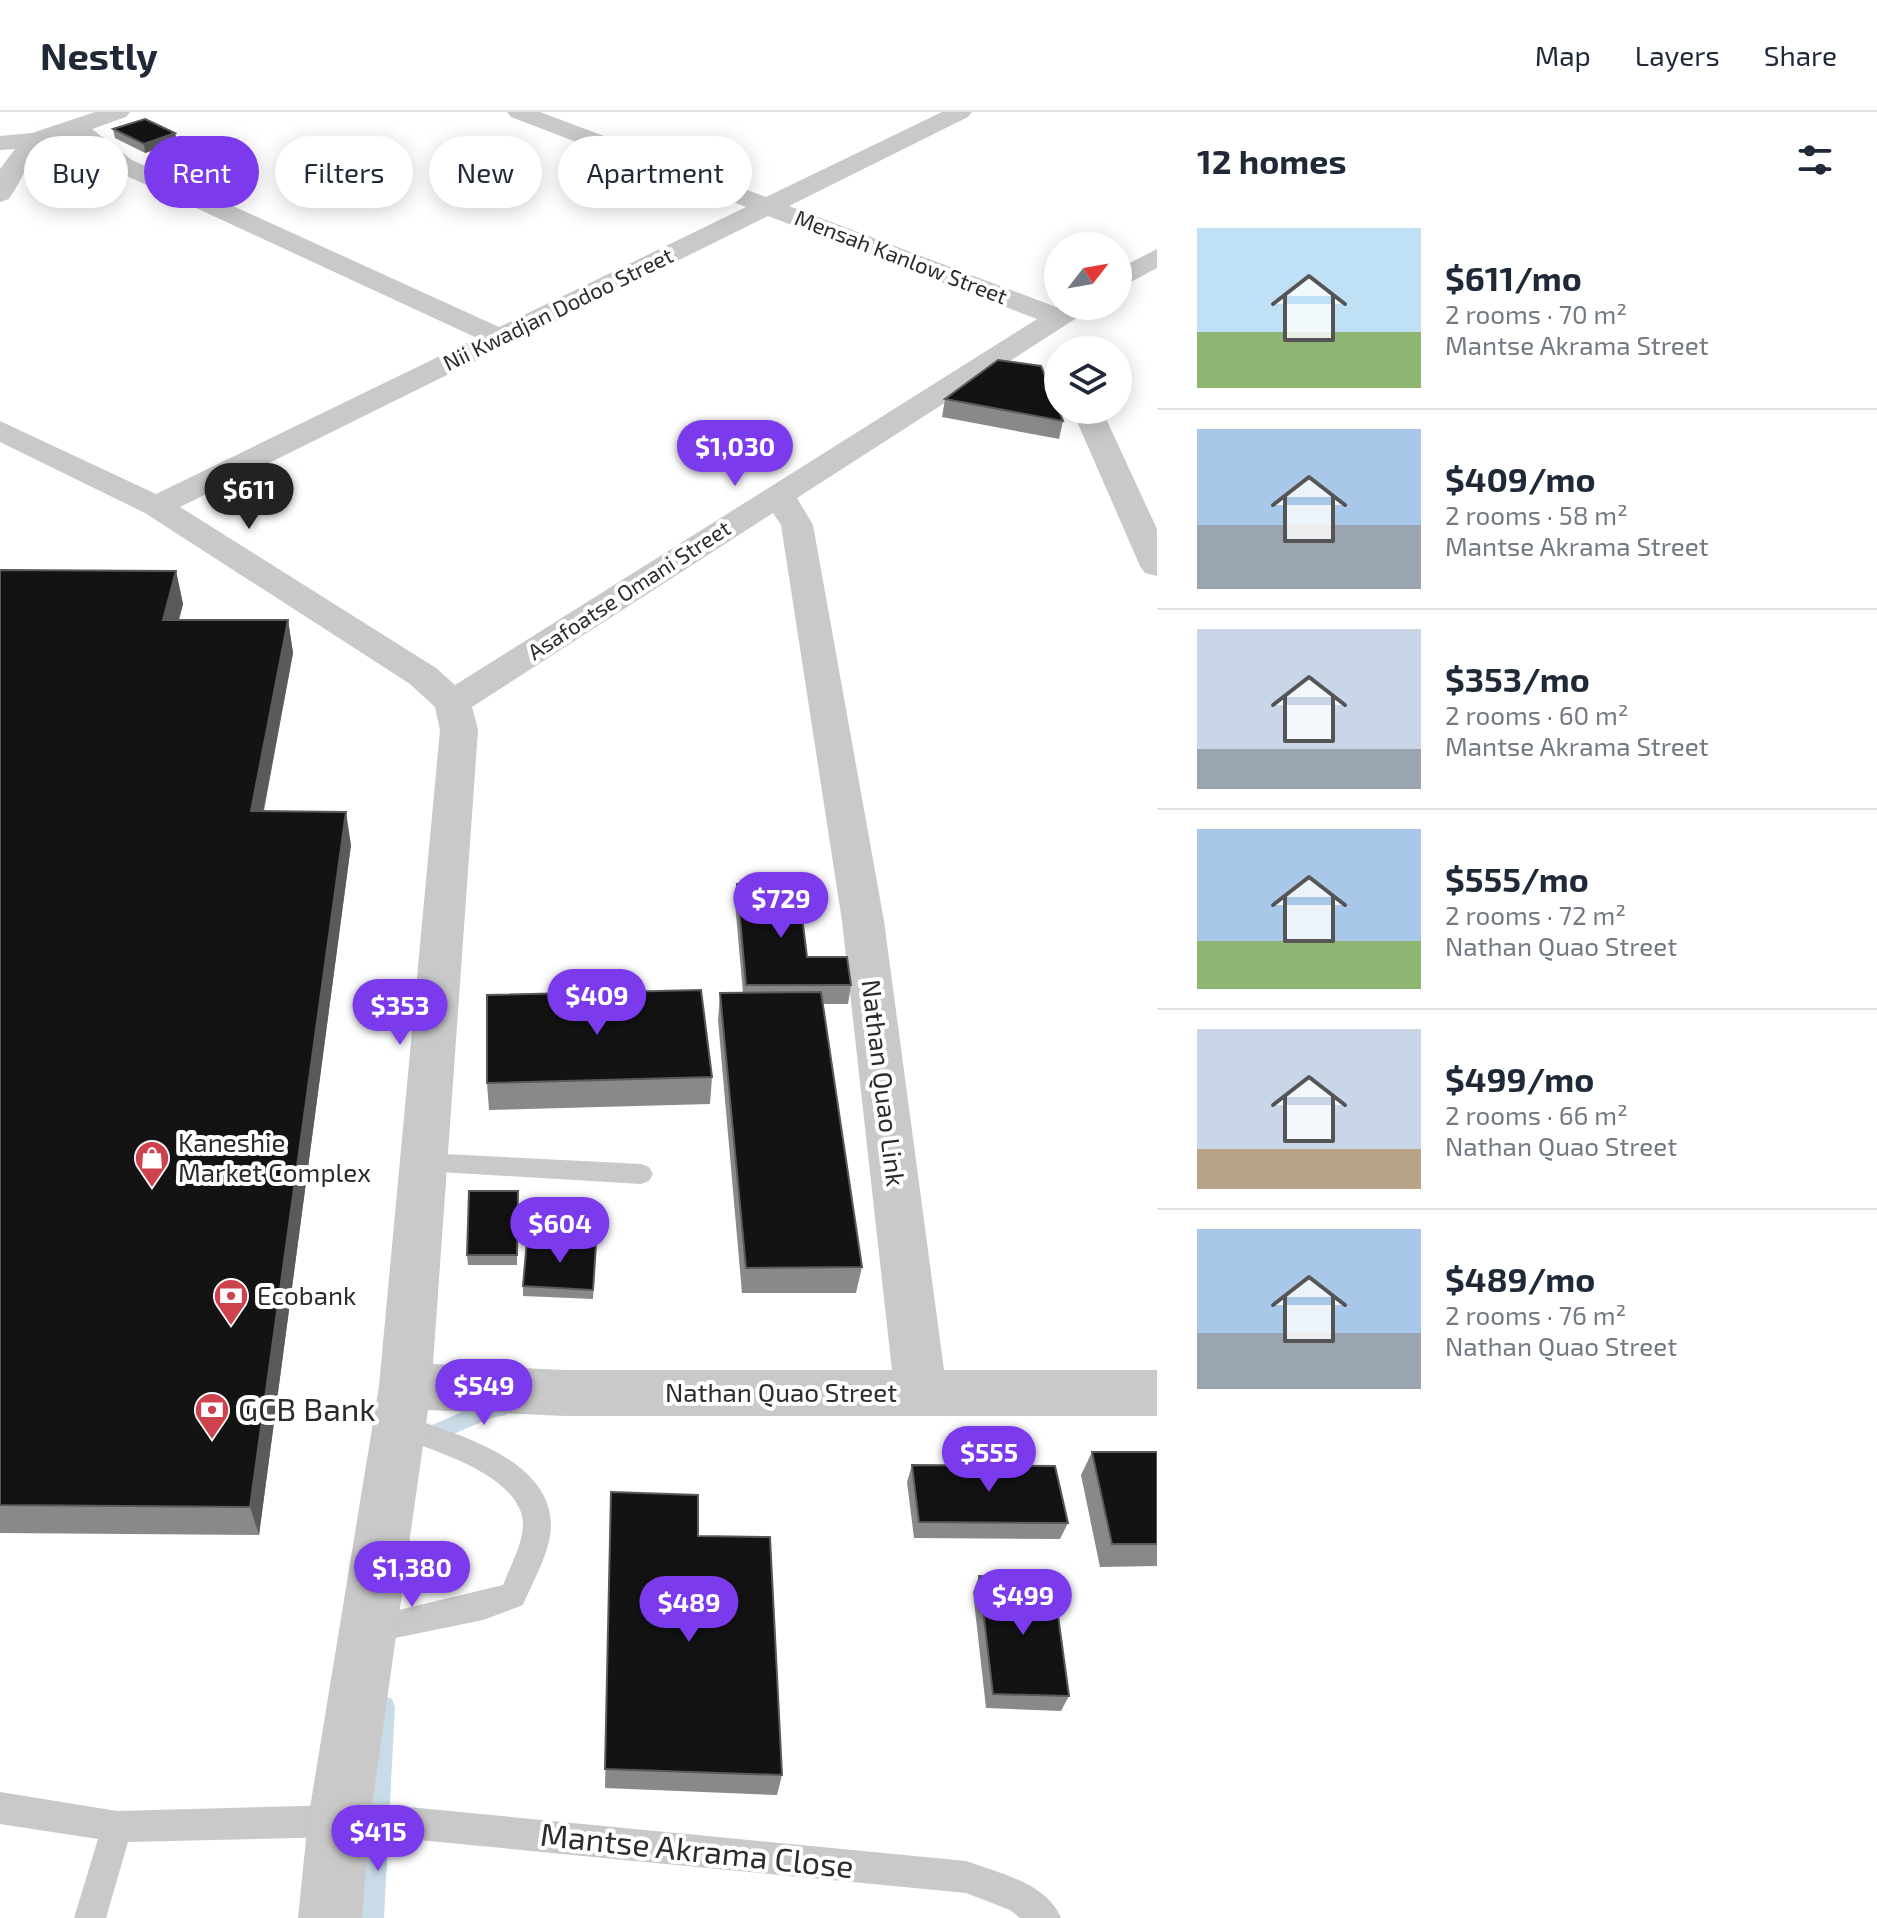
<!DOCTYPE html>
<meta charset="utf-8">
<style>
:root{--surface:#fff;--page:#f6f6f7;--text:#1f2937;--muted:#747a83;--line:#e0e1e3;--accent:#7c3aed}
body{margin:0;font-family:"Exo 2",sans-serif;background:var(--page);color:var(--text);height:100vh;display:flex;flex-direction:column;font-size:30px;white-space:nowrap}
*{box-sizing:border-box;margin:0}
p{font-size:26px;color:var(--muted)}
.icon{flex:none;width:44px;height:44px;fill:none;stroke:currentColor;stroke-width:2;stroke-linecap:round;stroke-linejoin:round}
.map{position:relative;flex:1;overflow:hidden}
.panel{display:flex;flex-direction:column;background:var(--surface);width:720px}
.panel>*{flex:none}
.top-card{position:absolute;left:24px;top:24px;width:760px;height:72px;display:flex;gap:16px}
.needle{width:52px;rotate:59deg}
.fabs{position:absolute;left:1044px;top:120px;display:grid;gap:16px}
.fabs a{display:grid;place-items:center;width:88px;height:88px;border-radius:50%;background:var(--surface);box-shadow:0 4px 20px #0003;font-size:40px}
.price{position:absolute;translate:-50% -68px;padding:0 18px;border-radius:28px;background:var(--accent);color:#fff;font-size:26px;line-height:52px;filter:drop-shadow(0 2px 4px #0008)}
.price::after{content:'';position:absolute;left:50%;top:48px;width:24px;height:18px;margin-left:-12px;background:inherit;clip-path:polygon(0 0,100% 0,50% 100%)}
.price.current{background:#222;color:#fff}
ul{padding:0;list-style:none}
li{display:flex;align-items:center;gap:24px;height:200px;padding:0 40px}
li+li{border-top:2px solid var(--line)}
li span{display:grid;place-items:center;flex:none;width:224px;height:160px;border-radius:0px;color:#555}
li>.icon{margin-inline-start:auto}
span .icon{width:96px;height:96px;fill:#fffc;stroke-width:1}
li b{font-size:34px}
h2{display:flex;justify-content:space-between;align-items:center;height:96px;padding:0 40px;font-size:34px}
.tag{padding:0 28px;border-radius:36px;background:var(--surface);box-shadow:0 4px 20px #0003;font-size:28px;line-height:72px}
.tag.current{background:var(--accent);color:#fff}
header{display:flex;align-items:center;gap:48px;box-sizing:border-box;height:112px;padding:0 40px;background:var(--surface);border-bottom:2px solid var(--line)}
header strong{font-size:38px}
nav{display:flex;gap:44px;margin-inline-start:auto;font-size:28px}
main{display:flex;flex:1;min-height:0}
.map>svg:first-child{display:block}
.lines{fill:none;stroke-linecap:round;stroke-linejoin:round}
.stream{fill:#c9dbe6;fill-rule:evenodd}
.service{fill:#c9c9c9;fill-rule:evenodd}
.minor{fill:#c9c9c9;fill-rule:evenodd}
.wall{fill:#898989}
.shaded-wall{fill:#5a5a5a}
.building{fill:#131313;stroke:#5a5a5a;stroke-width:2}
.labels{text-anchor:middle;stroke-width:8;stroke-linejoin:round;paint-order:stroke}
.far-street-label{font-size:22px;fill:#2c2c2c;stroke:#fff}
.street-label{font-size:26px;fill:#2c2c2c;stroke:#fff}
.poi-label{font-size:26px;fill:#2c2c2c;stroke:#fff;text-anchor:start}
.near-poi-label{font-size:32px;fill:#2c2c2c;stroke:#fff;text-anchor:start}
.near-street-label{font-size:32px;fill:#2c2c2c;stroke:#fff}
</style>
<header>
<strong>Nestly</strong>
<nav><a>Map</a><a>Layers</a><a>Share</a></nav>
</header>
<main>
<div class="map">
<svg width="1157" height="1806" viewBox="0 0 1157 1806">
<rect width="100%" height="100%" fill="#fff"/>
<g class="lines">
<path class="stream" d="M490 1288 506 1291 509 1297 506 1303 491 1306 425 1334 418 1331 415 1325 418 1319Z
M384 1584 392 1587 395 1595 384 1806H360L373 1595 376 1587Z"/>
<path class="service" d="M424 1041 641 1052 649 1055 653 1062 649 1069 641 1072 424 1059 416 1057 412 1050 416 1043Z
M400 1302C451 1321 548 1344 551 1411 552 1437 533 1469 523 1493L483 1508 371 1531 361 1527 356 1517 361 1507 503 1473C510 1455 522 1433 523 1414 524 1363 429 1337 391 1323L387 1314 391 1305Z
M0 1680 117 1699 377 1692 966 1749C999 1761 1047 1771 1061 1806H1020L1010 1798 966 1781 377 1724 128 1730 106 1806H74L98 1727 0 1712Z"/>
<path class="minor" d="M95 0H130L126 5 92 17 132 48 499 215 746 95 511 5 507 0H540L766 85 942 0H972L968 5 789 94 1056 195 1090 194 1086 200 797 386 813 413 884 809 944 1258H1157V1304H566L428 1298 370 1708 362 1806H298L308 1708 379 1274 440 618 435 595 410 572 145 401 0 330V309L156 382 477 226 114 58 71 24C23 40 34 51 9 87L0 90V57L15 37 0 38V24L32 21ZM768 104 1037 207 455 573 436 556 180 395ZM773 401 781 413 842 809 892 1258H566L433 1252 478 618 472 595Z
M1157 137V156L1118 177V157Z
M1072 298H1102L1157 417V464L1145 461 1140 454Z"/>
</g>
<path class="wall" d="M113 17 175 21 177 30 145 41 115 26Z
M945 287 1063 309 1059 327 942 305Z
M0 458 176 459 183 492 179 508H288L293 541 264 699 351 733 259 1423 0 1421Z
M737 772 807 845 851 873 848 892H823L862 1155 856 1181H742L718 908 720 881H743L735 791Z
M712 965 710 992 489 998 487 971Z
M518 1079 517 1153H468L467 1143Z
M596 1132 593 1187 523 1184V1174Z
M1092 1340H1157V1454L1100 1455 1081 1363Z
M912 1353 1068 1411 1060 1427 914 1426 907 1370Z
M611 1380 698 1424 782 1663 777 1683 605 1676Z
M979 1464 1069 1584 1061 1599 986 1596 973 1480Z"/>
<path class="shaded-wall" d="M175 21 177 30 145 41 144 32Z
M176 459 183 492 170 541 163 508Z
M288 508 293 541 257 732 251 699Z
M346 700 351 733 259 1423 250 1395Z"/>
<path class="building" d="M145 7 175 21 144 32 113 17Z
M998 248 1041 254 1063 309 945 287Z
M0 458 176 459 163 508H288L251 699 346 700 250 1395 0 1393Z
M737 772H798L807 845H847L851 873H746Z
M701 878 712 965 487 971V883Z
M821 880 862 1155 746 1156 720 881Z
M469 1079H518L517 1143H467Z
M527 1128 596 1132 593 1178 523 1174Z
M1092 1340H1157V1432H1112Z
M912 1353 1055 1354 1068 1411 919 1410Z
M611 1380 698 1383V1424L770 1425 782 1663 605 1657Z
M979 1464 1053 1467 1069 1584 993 1582Z"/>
<defs>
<symbol id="shop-pin" viewBox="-11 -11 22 30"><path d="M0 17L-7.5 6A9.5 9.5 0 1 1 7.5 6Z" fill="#ce424e" stroke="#fff"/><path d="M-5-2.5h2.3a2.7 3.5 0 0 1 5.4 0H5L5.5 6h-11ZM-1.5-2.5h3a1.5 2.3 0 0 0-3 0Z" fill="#fff"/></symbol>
<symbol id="bank-pin" viewBox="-11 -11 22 30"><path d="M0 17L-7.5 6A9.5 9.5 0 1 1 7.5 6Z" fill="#ce424e" stroke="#fff"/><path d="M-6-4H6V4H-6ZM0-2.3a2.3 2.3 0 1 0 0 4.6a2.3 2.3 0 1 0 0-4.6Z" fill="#fff"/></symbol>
</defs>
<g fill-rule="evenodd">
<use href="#shop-pin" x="132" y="1026" width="40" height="54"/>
<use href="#bank-pin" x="211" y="1164" width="40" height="54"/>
<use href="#bank-pin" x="192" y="1278" width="40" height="54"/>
</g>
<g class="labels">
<g class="far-street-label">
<text transform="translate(901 145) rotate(21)" y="8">Mensah Kanlow Street</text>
<text transform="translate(558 197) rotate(-26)" y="8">Nii Kwadjan Dodoo Street</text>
<text transform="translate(629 478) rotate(-33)" y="8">Asafoatse Omani Street</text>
</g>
<g class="street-label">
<text transform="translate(883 971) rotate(83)" y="9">Nathan Quao Link</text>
<text x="781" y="1290">Nathan Quao Street</text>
</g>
<g class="poi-label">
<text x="178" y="1040">Kaneshie<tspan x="178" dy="30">Market Complex</tspan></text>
<text x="257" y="1193">Ecobank</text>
</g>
<g class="near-poi-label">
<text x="238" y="1309">GCB Bank</text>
</g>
<g class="near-street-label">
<text transform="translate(697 1739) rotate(6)" y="11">Mantse Akrama Close</text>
</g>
</g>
</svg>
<div class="fabs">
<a><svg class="needle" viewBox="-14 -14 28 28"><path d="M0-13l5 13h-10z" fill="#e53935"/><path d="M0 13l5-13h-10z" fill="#747a83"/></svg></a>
<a><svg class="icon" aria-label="layers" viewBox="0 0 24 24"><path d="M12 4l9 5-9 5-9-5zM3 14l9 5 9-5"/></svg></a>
</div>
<b class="price" style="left:735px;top:376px">$1,030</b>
<b class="price current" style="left:249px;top:419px">$611</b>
<b class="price" style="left:781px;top:828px">$729</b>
<b class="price" style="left:597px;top:925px">$409</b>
<b class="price" style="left:400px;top:935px">$353</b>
<b class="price" style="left:560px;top:1153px">$604</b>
<b class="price" style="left:484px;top:1315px">$549</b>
<b class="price" style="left:989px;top:1382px">$555</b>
<b class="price" style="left:412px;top:1497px">$1,380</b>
<b class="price" style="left:1023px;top:1525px">$499</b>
<b class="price" style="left:689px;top:1532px">$489</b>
<b class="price" style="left:378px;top:1761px">$415</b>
<div class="top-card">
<a class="tag">Buy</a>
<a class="tag current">Rent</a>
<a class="tag">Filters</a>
<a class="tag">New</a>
<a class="tag">Apartment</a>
</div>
</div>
<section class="panel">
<h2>12 homes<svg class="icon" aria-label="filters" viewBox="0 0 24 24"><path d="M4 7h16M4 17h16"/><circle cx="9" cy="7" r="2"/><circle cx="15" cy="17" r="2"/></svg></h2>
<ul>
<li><span style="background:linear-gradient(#bfe0f5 65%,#8fb573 0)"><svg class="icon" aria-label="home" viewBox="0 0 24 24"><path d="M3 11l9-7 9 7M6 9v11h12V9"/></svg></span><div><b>$611/mo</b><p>2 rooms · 70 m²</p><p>Mantse Akrama Street</p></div></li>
<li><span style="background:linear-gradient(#a9c7e8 60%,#9aa5b1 0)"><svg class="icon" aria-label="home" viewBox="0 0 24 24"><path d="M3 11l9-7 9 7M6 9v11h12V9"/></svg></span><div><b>$409/mo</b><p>2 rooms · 58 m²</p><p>Mantse Akrama Street</p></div></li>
<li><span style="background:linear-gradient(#c9d6e8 75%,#9aa5b1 0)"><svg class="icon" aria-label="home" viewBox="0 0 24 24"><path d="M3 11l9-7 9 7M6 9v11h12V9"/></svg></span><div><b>$353/mo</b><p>2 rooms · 60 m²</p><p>Mantse Akrama Street</p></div></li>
<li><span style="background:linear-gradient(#a9c7e8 70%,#8fb573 0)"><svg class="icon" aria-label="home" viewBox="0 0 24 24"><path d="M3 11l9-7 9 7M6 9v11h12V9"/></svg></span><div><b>$555/mo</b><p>2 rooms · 72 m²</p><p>Nathan Quao Street</p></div></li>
<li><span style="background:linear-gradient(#c9d6e8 75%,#b9a48a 0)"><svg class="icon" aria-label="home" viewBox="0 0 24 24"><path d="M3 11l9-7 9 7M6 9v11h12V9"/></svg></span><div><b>$499/mo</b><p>2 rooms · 66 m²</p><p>Nathan Quao Street</p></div></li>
<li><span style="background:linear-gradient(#a9c7e8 65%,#9aa5b1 0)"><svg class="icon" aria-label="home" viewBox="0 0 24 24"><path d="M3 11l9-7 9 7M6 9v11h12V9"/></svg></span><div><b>$489/mo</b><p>2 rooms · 76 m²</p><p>Nathan Quao Street</p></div></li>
</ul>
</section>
</main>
